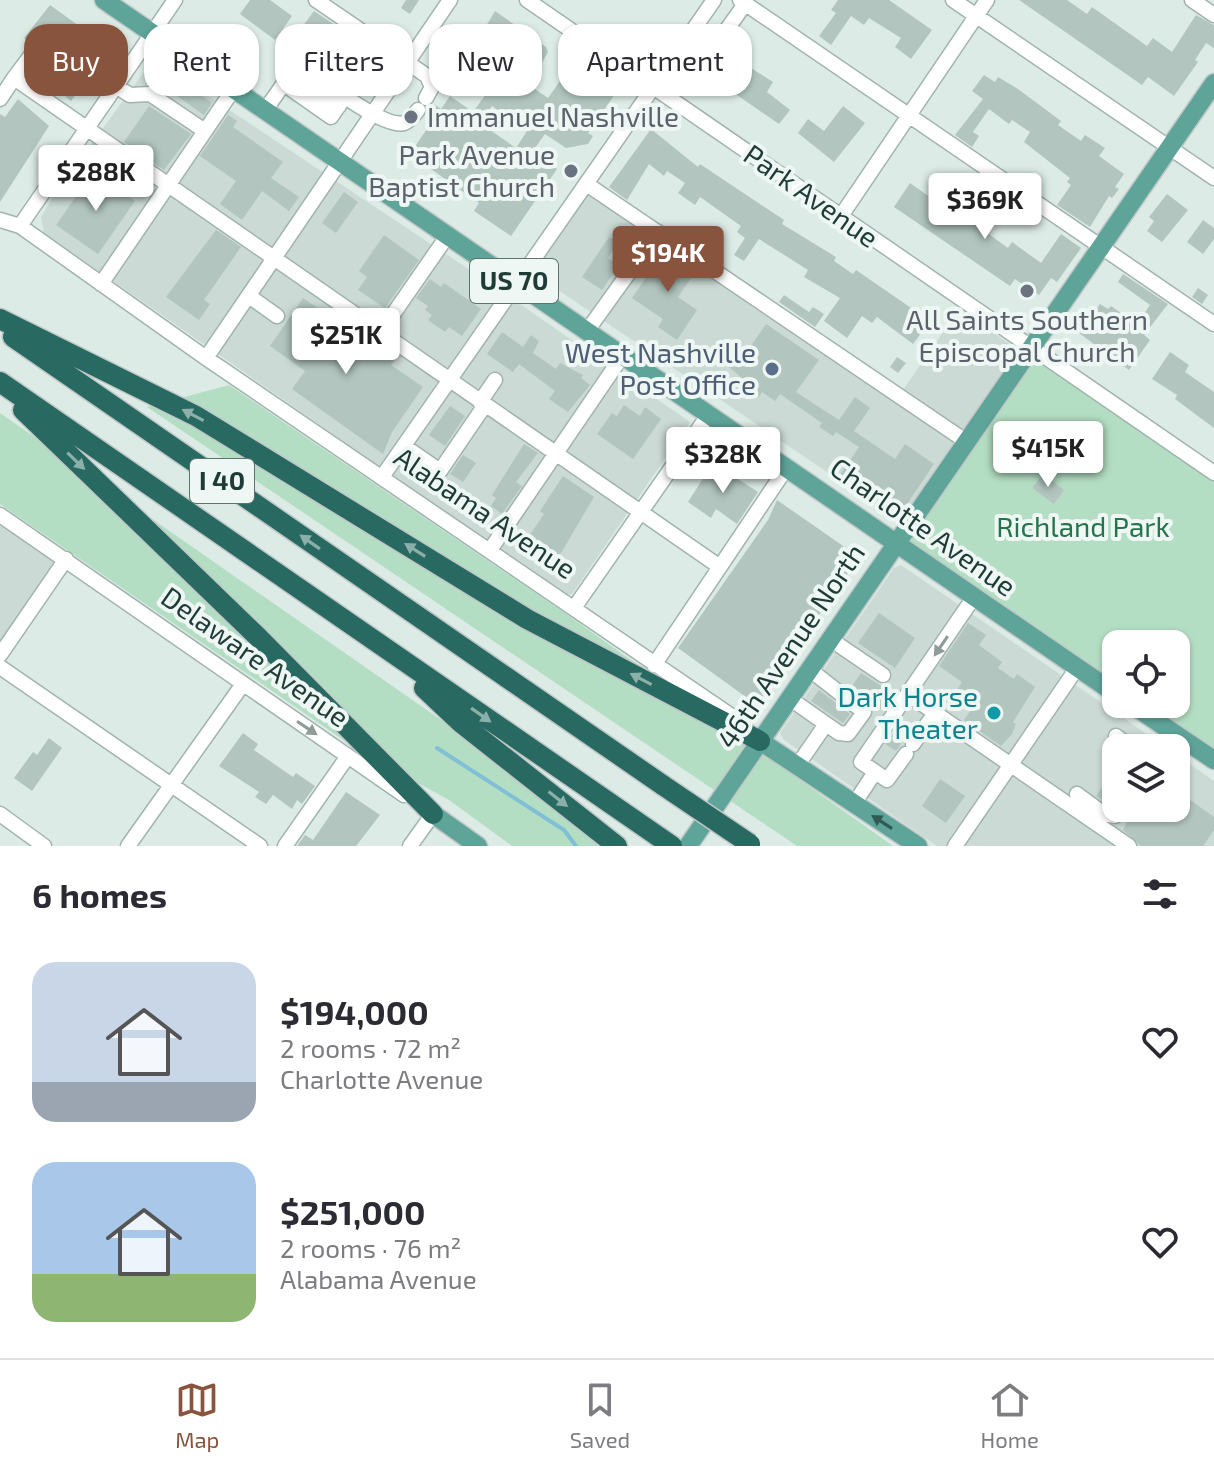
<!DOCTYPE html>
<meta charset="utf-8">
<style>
:root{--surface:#fff;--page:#f7f7f7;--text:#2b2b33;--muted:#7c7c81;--line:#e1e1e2;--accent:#89543d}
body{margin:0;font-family:"Exo 2",sans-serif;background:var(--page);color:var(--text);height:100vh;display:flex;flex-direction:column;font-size:30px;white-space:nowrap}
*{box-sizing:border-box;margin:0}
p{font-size:26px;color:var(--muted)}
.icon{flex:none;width:44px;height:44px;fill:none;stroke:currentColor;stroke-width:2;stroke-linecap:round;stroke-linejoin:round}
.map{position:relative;height:846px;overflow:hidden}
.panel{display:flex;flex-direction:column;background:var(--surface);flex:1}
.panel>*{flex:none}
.guide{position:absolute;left:24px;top:24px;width:800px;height:72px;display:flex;gap:16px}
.controls{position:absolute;left:1102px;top:630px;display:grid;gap:16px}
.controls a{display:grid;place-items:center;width:88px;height:88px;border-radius:16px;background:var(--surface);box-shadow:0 2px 6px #0004;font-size:40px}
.price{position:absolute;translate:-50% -68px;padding:0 18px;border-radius:8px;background:#fff;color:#222;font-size:26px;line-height:52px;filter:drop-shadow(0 2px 4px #0008)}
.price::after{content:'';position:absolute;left:50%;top:48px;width:24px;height:18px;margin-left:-12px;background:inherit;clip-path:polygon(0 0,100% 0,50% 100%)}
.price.selected{background:var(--accent);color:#fff}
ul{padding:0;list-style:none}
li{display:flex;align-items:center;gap:24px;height:200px;padding:0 32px}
li span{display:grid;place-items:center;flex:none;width:224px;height:160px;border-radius:24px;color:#555}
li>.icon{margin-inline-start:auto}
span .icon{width:96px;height:96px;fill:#fffc;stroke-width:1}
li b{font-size:34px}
h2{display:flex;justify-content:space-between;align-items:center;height:96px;padding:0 32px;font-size:34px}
.tag{padding:0 28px;border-radius:24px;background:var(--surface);box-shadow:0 2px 6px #0004;font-size:28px;line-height:72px}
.tag.selected{background:var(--accent);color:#fff}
.dock{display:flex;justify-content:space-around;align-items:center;height:112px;border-top:2px solid var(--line);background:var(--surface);font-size:22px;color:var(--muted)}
.dock a{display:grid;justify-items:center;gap:4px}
.dock .selected{color:var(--accent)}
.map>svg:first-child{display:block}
.built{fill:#cbdad5}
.green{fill:#b4dec3}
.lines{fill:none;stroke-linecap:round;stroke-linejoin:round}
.stream{stroke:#80bfd5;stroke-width:4}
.building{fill:#b2c5bf;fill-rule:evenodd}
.minor-casing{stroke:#a0b3ae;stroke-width:17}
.major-casing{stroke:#c0c8c7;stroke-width:21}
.highway-casing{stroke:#c0c8c7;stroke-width:23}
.minor{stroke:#fff;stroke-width:14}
.major{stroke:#5ea499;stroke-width:18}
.highway{stroke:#286962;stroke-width:20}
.highway-bridge-casing{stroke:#c0c8c7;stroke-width:23;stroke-linecap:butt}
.highway-bridge{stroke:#286962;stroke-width:20}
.oneway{fill:#8bb0aa}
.oneway2{fill:#8e9d9a}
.oneway3{fill:#315a54}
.worship-dot{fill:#6b7280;stroke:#eef7f3;stroke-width:3}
.service-dot{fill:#5c6f8a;stroke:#eef7f3;stroke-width:3}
.culture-dot{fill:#0f9aa8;stroke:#eef7f3;stroke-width:3}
.labels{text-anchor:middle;stroke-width:8;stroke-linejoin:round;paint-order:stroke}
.shield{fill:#eef7f3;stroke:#5c736f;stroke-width:2}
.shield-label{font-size:26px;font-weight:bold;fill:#1e3b36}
.worship-label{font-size:28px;fill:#5b616d;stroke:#eef7f3;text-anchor:start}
.street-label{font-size:28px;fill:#1e3b36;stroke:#eef7f3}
.service-label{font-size:28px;fill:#4e5e75;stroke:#eef7f3;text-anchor:end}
.park-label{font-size:28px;fill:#25744c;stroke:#eef7f3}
.culture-label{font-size:28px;fill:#0d838f;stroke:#eef7f3;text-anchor:end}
</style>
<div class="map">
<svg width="1214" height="846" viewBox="0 0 1214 846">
<rect width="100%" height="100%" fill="#ddebe6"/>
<path class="built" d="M160 64 488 282 690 422 572 594 564 595 44 233 41 217 53 197 149 65Z
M590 190 896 400 959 309 1017 349 1016 356 901 522 545 281 538 273 537 265Z
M0 515 66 559 0 655Z
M901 565 1167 748H1116V808H1176V754L1214 781V846H937L784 740 780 733 894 568Z"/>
<path class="green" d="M1033 347 1214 473V760L1131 704H1176V644H1116V694L896 543Z
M229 385 562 611 893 846H797L147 407Z
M0 413 467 738 602 846H512L449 800 355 748 0 504Z"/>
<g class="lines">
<path class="stream" d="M437 748 564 830 576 846"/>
</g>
<path class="building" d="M250 0H270L292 16 275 40 240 14Z
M406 0H419L410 14 401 8Z
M838 0H889L932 30 911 59 895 47 901 38 869 18 864 25 851 16 831 45 819 36 836 13 831 10Z
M1019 0H1067L1087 14 1092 7 1147 46 1153 38 1172 52 1196 15 1214 25V48L1206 43 1195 60 1198 62 1174 96 1148 77 1142 85Z
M50 5 104 44 105 52 71 101 34 70 45 53 24 38Z
M314 11 344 31 330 51 322 46 319 34 306 35 300 30Z
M495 11 546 47 548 52 529 85 548 98 572 64 615 94 588 133 593 136 588 144 566 148 545 134 532 152 557 169 511 236 474 211 479 203 410 154 433 120 426 116 428 108 434 104 441 109 450 96 473 112 486 94 457 75ZM492 106 527 131 516 148 480 123Z
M735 58 773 82 767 92 790 110 779 124 718 82Z
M166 70 212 103 204 115 157 82Z
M984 75 995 82 998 77 1018 89 1061 121 1058 125 1081 141 1085 135 1105 148 1099 156 1124 174 1115 187 1119 189 1112 198 1109 196 1090 227 1057 205 1071 185 1067 182 1070 178 1024 142 1030 132 1012 120 1009 124 989 109 973 132 979 136 972 147 955 135 983 99 972 91Z
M18 99 49 126 0 202V114L5 117Z
M149 106 191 134 164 170 124 142Z
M843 106 865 123 834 162 798 133 808 119 824 131Z
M228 115 237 121 233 127 283 162 271 178 299 197 289 211 262 191 242 220 220 204 236 181 200 156Z
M651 129 698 167 700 164 784 220 782 224 836 257 834 261 837 263 853 274 856 270 930 321 913 344 877 317 872 323 862 316 847 338 824 321 840 298 804 277 808 270 759 239 744 261 734 255 745 238 737 232 741 226 700 197 695 205 678 193 685 183 667 171 664 176 649 164 627 200 609 187Z
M94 171 135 201 98 254 56 225Z
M910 183 938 203 948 187 965 199 960 207 973 216 971 220 979 227 1008 248 1012 242 1041 263 1061 234 1081 248 1057 282 1051 278 1039 295 1015 279 1010 286 894 207Z
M344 192 358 202 336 233 322 223Z
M1167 194 1188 210 1162 242 1147 231 1154 221 1149 217Z
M1203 220 1214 228V239L1203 254 1187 242Z
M216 230 241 247 204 300 210 304 199 320 166 297Z
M384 235 419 260 385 308 358 290 367 277 359 271Z
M609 237 618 242 608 258 619 265 602 290 582 277Z
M665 250 695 272 678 297 697 310 677 340 658 327 663 319 632 298Z
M1123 274 1168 304 1144 335 1150 340 1129 370 1079 333 1100 304 1108 309 1111 306 1137 324 1150 305 1118 282Z
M430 279 441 287 444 283 481 309 462 336 449 327 445 332 428 320 432 315 425 310 428 306 416 298Z
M1198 288 1208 295 1202 304 1192 297Z
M784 295 809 312 813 307 824 314 815 327 779 302Z
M303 298 328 315 325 319 367 348 371 343 395 360 391 365 423 387 392 432 383 454 292 389 305 371 270 346Z
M766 324 819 360 796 392 839 420 855 397 870 408 854 431 895 459 905 444 934 464 899 516 840 475 859 447 836 432 833 436 819 427 822 423 780 394 775 401 762 392 759 397 740 384 743 379 729 367 741 350 746 353Z
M502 332 523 347 531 335 539 341 533 353 556 369 560 363 583 375 581 378 590 385 568 412 549 399 555 391 519 364 513 372 487 354Z
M1170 352 1189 365 1185 372 1214 392V428L1175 399 1177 395 1152 379Z
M897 357 906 363 898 373 890 367Z
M624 405 640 416 645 407 661 419 633 459 597 434 612 413 617 416Z
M450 406 465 416 445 446 429 435Z
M524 444 538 453 516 482 522 486 502 514 491 506 496 498 492 495Z
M463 455 476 463 463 482 450 474Z
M713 463 758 492 737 524 716 509 711 518 688 502Z
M1043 474 1064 490 1054 504 1032 488Z
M563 476 594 497 561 553 551 559 543 554 539 560 521 548 544 514 540 511Z
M777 500 859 557 757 705 678 648 768 520Z
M879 613 915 638 895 668 858 643Z
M968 623 986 635 979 645 1002 662 998 668 1014 679 1017 674 1035 687 1013 722 1016 724 1012 734 1001 746 964 720 973 707 954 694 962 682 939 666Z
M861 673 892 693 881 709 875 705 873 708 850 689Z
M819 690 850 714 843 723 811 701Z
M897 727 907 735 896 751 885 744Z
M243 733 258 744 254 750 293 777 296 773 315 786 302 804 297 800 292 809 273 795 266 804 255 797 259 792 219 766Z
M49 738 62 748 32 791 14 778 33 752 37 755Z
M1116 767V802L1112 805 1096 796Z
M940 779 965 796 946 823 922 806Z
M346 792 380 815 356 846H297L305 835 313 840Z
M1190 800 1214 817V830L1203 846H1141L1123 830 1134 808H1183Z"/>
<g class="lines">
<defs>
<path id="minor" d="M316 0 427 76 432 87 426 98
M527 0 1214 473
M740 0 1214 324
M953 0 1214 178
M1192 0 1214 15
M307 50 355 83
M677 51 700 67 745 4
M32 54 14 78 720 567
M298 63C316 76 383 129 404 123 410 121 414 115 418 110
M291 73 339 106
M284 84 331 117 368 63
M114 85 130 95 150 94 205 131
M0 99 14 78
M266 109 313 42
M588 185 967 442
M841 216 987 0
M0 220 20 226 206 358 736 719
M20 226 175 0
M101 284 235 87
M249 296 277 316
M587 331 658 232
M380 333 448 235
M206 358 450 0
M480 402 495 380
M404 446 440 471 485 405
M382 477 714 0
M0 515 404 795
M490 550 623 355
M574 608 709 414
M830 639 883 675
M0 655 66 559
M654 665 787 467
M0 667 260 846
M909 695 1129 846
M789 698 839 733 848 734 864 712 809 669
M1116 736 1132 748
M913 744 935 713
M906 754 887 780 861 762 974 597
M797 766 826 724
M1077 794 1104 814 1115 816 1124 808
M854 804 875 772
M0 814 44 846
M128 846 243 684
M285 846 348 756
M410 846 433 814 424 809
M955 846 1077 668"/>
<path id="major" d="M104 0 1116 694
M1131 704 1214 760
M760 741 918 846
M433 814 478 846
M688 846 1214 83"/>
<path id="highway" d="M0 319 196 416 527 619 760 741
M13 337 664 786
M0 382 672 846
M23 410 259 638 433 814
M424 688 461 723 617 846"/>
</defs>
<use href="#minor" class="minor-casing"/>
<use href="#major" class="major-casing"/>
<use href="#highway" class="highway-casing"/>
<use href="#minor" class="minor"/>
<use href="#major" class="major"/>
<use href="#highway" class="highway"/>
<defs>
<path id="highway-bridge" d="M664 786 750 844"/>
</defs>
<use href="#highway-bridge" class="highway-bridge-casing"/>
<use href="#highway-bridge" class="highway-bridge"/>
</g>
<defs><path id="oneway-solid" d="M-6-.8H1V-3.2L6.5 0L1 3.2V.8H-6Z" transform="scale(2)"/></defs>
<g class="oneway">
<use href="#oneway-solid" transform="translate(193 415) rotate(-152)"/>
<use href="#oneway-solid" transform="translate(76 461) rotate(44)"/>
<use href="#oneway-solid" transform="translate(310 542) rotate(-145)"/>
<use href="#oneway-solid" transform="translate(415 550) rotate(-148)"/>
<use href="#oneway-solid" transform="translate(641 679) rotate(-152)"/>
<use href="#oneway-solid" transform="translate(481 715) rotate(35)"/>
<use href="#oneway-solid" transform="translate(558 799) rotate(38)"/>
</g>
<g class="oneway2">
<use href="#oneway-solid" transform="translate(941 646) rotate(124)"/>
<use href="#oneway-solid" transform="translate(307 728) rotate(34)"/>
</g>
<use class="oneway3" href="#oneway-solid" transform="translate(882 822) rotate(-147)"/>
<g class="worship-dot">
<circle cx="411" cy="117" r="8"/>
<circle cx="571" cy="171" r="8"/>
<circle cx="1027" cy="291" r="8"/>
</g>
<circle class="service-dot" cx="772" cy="369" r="8"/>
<circle class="culture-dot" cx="994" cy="713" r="8"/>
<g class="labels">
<g class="shield">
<rect x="470" y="259" width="88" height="44" rx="6"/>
<rect x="190" y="459" width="64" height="44" rx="6"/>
</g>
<g class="shield-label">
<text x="514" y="290">US 70</text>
<text x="222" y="490">I 40</text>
</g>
<g class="worship-label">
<text x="427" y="127">Immanuel Nashville</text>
<text x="555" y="165" text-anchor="end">Park Avenue<tspan x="555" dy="32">Baptist Church</tspan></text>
<text x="1027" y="330" text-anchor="middle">All Saints Southern<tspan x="1027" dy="32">Episcopal Church</tspan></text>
</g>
<g class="street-label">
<text transform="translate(811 196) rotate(35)" y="10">Park Avenue</text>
<text transform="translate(485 513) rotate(34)" y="10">Alabama Avenue</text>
<text transform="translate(923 527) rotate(35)" y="10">Charlotte Avenue</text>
<text transform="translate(791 646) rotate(-56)" y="10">46th Avenue North</text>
<text transform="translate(255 657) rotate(35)" y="10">Delaware Avenue</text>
</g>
<g class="service-label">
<text x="756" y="363">West Nashville<tspan x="756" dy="32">Post Office</tspan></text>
</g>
<g class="park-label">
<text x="1083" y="537">Richland Park</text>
</g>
<g class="culture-label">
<text x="978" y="707">Dark Horse<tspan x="978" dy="32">Theater</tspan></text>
</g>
</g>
</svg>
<div class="controls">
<a><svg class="icon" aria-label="locate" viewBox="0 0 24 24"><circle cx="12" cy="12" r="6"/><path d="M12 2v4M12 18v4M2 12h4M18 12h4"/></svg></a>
<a><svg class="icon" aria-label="layers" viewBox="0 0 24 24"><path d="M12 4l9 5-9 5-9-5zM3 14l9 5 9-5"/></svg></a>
</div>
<b class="price" style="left:96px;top:213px">$288K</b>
<b class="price" style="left:985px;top:241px">$369K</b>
<b class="price selected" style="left:668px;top:294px">$194K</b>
<b class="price" style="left:346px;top:376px">$251K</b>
<b class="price" style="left:1048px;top:489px">$415K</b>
<b class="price" style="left:723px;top:495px">$328K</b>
<div class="guide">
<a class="tag selected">Buy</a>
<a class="tag">Rent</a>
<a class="tag">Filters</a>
<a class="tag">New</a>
<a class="tag">Apartment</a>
</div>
</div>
<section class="panel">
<h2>6 homes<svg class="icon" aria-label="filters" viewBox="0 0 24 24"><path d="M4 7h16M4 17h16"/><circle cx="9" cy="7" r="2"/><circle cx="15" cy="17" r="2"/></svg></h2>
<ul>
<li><span style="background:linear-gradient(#c9d6e8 75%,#9aa5b1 0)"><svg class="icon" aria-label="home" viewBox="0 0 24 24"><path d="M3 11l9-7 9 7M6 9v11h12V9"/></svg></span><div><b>$194,000</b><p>2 rooms · 72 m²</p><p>Charlotte Avenue</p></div><svg class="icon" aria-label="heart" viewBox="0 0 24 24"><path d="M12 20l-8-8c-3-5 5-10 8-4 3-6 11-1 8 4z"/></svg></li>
<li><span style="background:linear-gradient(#a9c7e8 70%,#8fb573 0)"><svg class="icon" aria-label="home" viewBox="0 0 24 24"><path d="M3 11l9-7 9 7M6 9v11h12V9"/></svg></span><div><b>$251,000</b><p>2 rooms · 76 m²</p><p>Alabama Avenue</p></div><svg class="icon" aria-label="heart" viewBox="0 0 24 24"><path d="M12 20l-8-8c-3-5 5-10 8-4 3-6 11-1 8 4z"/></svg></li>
</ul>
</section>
<nav class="dock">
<a class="selected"><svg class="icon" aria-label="map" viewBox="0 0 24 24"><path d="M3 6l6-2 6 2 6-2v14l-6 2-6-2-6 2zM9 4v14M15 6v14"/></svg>Map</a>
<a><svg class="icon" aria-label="saved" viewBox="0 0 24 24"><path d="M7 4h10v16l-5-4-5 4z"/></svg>Saved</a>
<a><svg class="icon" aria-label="home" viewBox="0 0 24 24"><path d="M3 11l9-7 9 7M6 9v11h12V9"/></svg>Home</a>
</nav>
